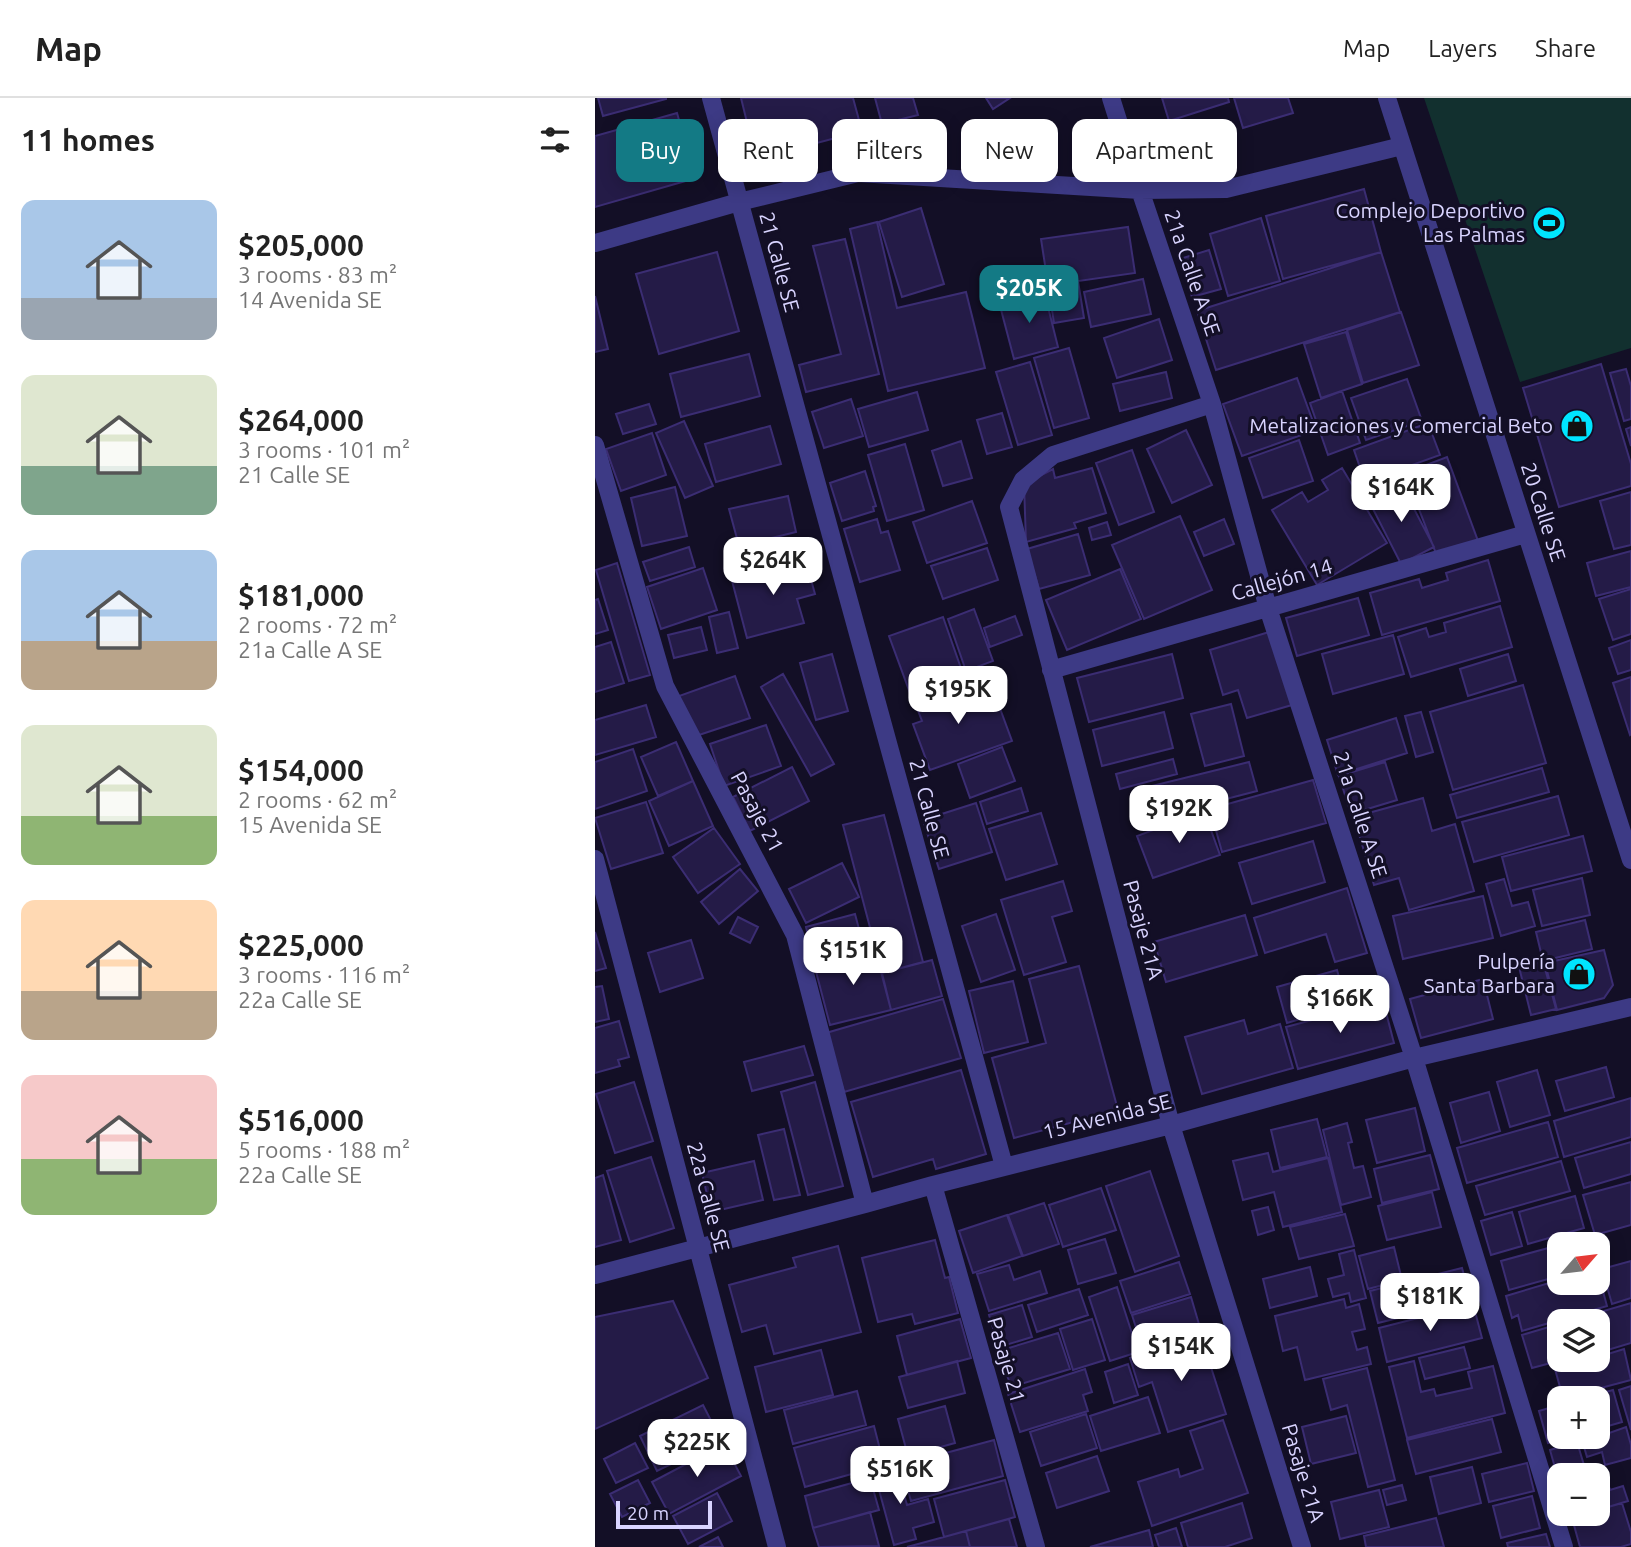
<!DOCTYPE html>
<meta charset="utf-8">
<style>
:root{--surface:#fff;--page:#f2f2f2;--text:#222;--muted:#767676;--line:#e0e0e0;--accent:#137a85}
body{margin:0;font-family:Ubuntu,sans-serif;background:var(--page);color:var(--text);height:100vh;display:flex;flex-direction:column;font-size:26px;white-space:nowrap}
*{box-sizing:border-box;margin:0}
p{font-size:23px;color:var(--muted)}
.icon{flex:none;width:38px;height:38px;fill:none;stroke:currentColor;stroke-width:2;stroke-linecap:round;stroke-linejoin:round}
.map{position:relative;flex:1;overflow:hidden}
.drawer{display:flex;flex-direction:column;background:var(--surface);width:595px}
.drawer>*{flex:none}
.top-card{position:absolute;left:21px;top:21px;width:665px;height:63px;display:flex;gap:14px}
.needle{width:46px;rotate:62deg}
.buttons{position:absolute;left:952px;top:1134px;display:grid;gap:14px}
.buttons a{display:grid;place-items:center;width:63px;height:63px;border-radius:14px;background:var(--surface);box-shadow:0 4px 18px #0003;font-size:35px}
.scale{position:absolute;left:21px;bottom:18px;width:96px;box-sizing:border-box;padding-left:7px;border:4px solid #d9d4ff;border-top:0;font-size:19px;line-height:24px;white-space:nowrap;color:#d9d4ff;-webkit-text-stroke:5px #130f26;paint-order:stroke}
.price{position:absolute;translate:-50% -60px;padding:0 16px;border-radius:14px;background:#fff;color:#222;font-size:23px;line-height:46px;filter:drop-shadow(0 2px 4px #0008)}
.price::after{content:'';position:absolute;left:50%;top:42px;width:21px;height:16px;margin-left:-10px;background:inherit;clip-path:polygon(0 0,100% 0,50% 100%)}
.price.on{background:var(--accent);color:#fff}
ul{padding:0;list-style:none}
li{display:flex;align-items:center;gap:21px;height:175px;padding:0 21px}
li span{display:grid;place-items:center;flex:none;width:196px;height:140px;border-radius:14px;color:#555}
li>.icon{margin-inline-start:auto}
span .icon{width:84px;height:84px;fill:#fffc;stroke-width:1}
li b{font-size:30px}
h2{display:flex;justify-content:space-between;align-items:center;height:84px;padding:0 21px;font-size:30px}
.tag{padding:0 24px;border-radius:14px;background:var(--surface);box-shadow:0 4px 18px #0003;font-size:24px;line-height:63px}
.tag.on{background:var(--accent);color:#fff}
header{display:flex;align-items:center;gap:42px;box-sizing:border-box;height:98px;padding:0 35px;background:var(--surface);border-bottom:2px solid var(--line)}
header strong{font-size:33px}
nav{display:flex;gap:38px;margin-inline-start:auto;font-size:24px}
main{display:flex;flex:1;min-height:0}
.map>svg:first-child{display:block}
.green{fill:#12302f}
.building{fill:#241b47;stroke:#3b2d73;stroke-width:2}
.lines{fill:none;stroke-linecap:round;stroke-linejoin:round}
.minor{stroke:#3d3a85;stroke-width:18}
.labels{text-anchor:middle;stroke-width:6;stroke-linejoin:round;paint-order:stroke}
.poi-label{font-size:21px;fill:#d9d4ff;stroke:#130f26;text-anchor:end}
.street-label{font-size:21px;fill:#d9d4ff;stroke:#130f26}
</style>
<header>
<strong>Map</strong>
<nav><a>Map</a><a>Layers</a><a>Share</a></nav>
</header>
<main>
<section class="drawer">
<h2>11 homes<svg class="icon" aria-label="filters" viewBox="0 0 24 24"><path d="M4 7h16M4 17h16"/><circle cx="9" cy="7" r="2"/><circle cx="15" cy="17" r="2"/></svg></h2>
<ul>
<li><span style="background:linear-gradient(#a9c7e8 70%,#9aa5b1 0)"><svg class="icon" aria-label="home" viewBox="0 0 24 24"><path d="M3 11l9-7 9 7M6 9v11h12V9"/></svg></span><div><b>$205,000</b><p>3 rooms · 83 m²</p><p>14 Avenida SE</p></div></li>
<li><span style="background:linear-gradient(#dfe7d0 65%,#7fa58c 0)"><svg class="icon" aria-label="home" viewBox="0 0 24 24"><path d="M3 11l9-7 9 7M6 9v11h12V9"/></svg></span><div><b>$264,000</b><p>3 rooms · 101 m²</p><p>21 Calle SE</p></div></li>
<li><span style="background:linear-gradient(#a9c7e8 65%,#b9a48a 0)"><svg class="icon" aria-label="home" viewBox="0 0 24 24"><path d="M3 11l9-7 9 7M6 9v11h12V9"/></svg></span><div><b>$181,000</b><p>2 rooms · 72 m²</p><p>21a Calle A SE</p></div></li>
<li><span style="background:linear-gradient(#dfe7d0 65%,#8fb573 0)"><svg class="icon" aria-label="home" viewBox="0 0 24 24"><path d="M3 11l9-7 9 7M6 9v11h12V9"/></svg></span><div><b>$154,000</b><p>2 rooms · 62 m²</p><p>15 Avenida SE</p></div></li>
<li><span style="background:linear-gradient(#ffd9b3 65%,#b9a48a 0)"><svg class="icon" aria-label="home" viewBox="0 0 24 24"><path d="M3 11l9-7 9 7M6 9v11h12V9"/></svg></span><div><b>$225,000</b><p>3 rooms · 116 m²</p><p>22a Calle SE</p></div></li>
<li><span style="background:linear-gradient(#f6c9c9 60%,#8fb573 0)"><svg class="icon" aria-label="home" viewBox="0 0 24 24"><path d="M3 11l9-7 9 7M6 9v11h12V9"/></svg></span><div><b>$516,000</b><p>5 rooms · 188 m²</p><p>22a Calle SE</p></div></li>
</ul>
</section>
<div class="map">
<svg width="1036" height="1449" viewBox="0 0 1036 1449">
<rect width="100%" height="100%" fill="#130f26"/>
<path class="green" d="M829 0H1036V250L925 284Z"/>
<path class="building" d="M3 0H71V1L8 18Z
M146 0H258L267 33 161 61Z
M280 0H318L323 17 287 26Z
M391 0H415L398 11Z
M567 0H633L634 4 574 23Z
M639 0H693L698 15 648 30Z
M82 15 101 80 0 109V38Z
M769 91 786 154 688 181 671 118Z
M326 110 349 186 307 199 284 124Z
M666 120 685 183 633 198 615 136Z
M282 124 302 210 371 194 390 270 293 293 255 131Z
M533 129 540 175 483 183 489 220 459 225 446 141Z
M250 141 284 276 211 294 204 267 246 256 218 148Z
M614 152 626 191 597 199 585 161Z
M122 154 144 233 64 256 41 176Z
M786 154 805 214 621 272 602 213Z
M548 181 556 216 496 229 489 194Z
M449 193 463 249 419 261 404 204Z
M0 198 13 251 0 254Z
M806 214 824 267 768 285 752 232Z
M564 221 577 262 522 280 509 240Z
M751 234 767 286 726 300 709 246Z
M474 250 494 320 459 330 439 260Z
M154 256 165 298 86 319 75 276Z
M435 264 457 337 423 347 401 274Z
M1006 266 1036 366V388L964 409 928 290Z
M1031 271 1036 288V321L1029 323 1015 275Z
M571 274 577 300 525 313 518 286Z
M702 280 721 332 647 358 628 306Z
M812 281 827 323 771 342 756 300Z
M747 293 765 345 733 357 715 305Z
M322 294 333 332 274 349 263 311Z
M256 301 268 338 229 350 217 314Z
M54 306 61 326 28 336 21 316Z
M407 315 417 349 392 356 382 322Z
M89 323 118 388 90 400 61 335Z
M833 325 845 357 770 384 759 352Z
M175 328 186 366 121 384 110 346Z
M1036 329V348L1031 331Z
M591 332 617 387 577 405 552 351Z
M57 335 71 377 26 393 11 351Z
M704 342 718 383 668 400 654 360Z
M366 343 377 380 348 388 337 353Z
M310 346 329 412 292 423 273 357Z
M537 352 559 414 524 427 501 365Z
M852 359 883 443 842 458 810 375Z
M497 370 511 415 479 425 481 430 431 444 429 386 458 371 460 380Z
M747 370 792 445 722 487 677 412 707 394 713 404 733 392 727 382Z
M270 373 281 408 278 409 279 413 247 423 235 385Z
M806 386 839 449 806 466 774 403Z
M80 389 92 438 47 448 36 400Z
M1036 394V447L1019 451 1005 403Z
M193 398 201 434 144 448 134 411Z
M377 403 392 445 332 465 318 424Z
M585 418 617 492 549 521 517 447Z
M282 421 286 435 293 433 305 472 265 484 249 431Z
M629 421 639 446 609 458 599 434Z
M512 424 516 437 497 442 494 430Z
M483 436 495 477 444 491 432 451Z
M199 443 202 454 168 462 166 450Z
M94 449 100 469 55 483 48 464Z
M392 450 403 482 348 501 336 468Z
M1036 453V489L1001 498 992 465Z
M210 460 220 496 202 501 209 525 152 540 136 479Z
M893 462 905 503 787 537 775 495 824 481 827 490 853 482 851 475Z
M22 465 55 577 34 583 1 472Z
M108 470 122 512 66 531 52 489Z
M525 471 546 521 472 552 451 502Z
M1036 491V536L1018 542 1004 501Z
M763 500 774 537 702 558 691 520Z
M3 501 13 532 0 536V502Z
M905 508 917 549 816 579 803 539 831 530 834 539 851 534 849 525Z
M379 511 398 563 371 573 353 521Z
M134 514 143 550 122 555 114 519Z
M420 518 427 537 395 549 389 530Z
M348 519 368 576 315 595 294 538Z
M106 529 112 552 79 560 73 537Z
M674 534 697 607 652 620 643 592 628 597 615 552Z
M798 537 809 576 738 596 727 556Z
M1036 542V572L1023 576 1014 550Z
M16 544 29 585 0 594V549Z
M237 556 253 613 221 622 205 565Z
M577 556 588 600 494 624 482 580Z
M913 556 921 583 873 598 865 571Z
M188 576 239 666 216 678 166 589Z
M140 578 155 620 98 639 84 598Z
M1036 579V636L1035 637 1018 585Z
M368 584 376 606 400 597 417 643 335 672 318 626 327 623 319 602Z
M928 587 951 665 858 692 835 614Z
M636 606 649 658 610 668 596 616Z
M51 607 61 639 0 657V622Z
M569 614 578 650 507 668 498 632Z
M826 614 838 654 821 659 810 618Z
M801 620 812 655 743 677 732 642Z
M171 627 186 668 129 688 115 646Z
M81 644 98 683 63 698 46 659Z
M407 649 420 683 375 700 363 666Z
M38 651 52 693 0 711V664Z
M578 661 582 676 525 691 521 676Z
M654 664 662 693 565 718 557 688Z
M790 664 802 702 756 716 744 678Z
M197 669 214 703 155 733 138 699Z
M947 670 954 694 862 720 855 697Z
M718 682 731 725 627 754 615 711Z
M98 683 118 728 74 748 54 703Z
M426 690 433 713 392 726 385 704Z
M963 698 974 737 879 764 867 724Z
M828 700 837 733 860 726 879 793 814 812 804 780 779 787 759 719Z
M51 704 68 755 16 771 0 720Z
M381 705 397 754 344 771 328 722Z
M609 713 625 757 558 780 542 738Z
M446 715 462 766 411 782 394 731Z
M289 717 328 864 287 875 248 727Z
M119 730 145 766 103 795 78 759Z
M988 738 997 773 916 793 907 759Z
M718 743 730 784 657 806 644 765Z
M247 765 264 799 211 825 194 791Z
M145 771 163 793 124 826 106 804Z
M987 780 995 817 947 828 938 792Z
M909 781 917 808 933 804 940 828 906 838 891 786Z
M468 783 477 813 457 819 471 864 429 877 406 802Z
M752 790 772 855 740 864 731 836 670 855 659 820Z
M888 798 898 840 808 861 798 818Z
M260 816 268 846 218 858 211 829Z
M401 816 420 872 386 884 367 828Z
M650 817 662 857 571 884 559 844Z
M143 819 163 829 155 845 135 835Z
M990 822 997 851 948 863 941 834Z
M0 834 11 870 0 873Z
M96 842 108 880 65 894 53 855Z
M280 851 296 912 235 927 219 866Z
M1009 852 1018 887 1009 900 962 912 950 865Z
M337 862 347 898 296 912 287 875Z
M948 863 961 911 936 917 924 869Z
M484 868 523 1012 419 1040 397 960 451 945 434 881Z
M742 872 752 907 692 925 682 889Z
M888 881 898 921 826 940 815 901Z
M418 883 433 944 389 955 374 893Z
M7 888 14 921 0 924V889Z
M348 901 366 960 249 994 231 935Z
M788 903 799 945 703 971 691 929Z
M649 922 653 936 685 926 698 970 607 996 590 939Z
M24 923 34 959 23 962 25 968 0 975V930Z
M209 948 218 977 157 993 149 964Z
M1011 969 1019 999 970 1013 961 983Z
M366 972 391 1056 341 1071 338 1061 278 1079 256 1004Z
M942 972 955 1017 915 1029 902 984Z
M39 984 58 1043 20 1055 1 996Z
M220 984 248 1088 213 1097 186 994Z
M894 994 905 1033 866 1045 855 1005Z
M1036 1000V1039L969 1059 959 1023Z
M820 1010 830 1053 782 1065 771 1022Z
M722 1021 732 1059 685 1070 676 1032Z
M953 1024 963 1059 872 1085 862 1050Z
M752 1025 757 1044 753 1045 759 1070 768 1068 776 1099 746 1107 728 1032Z
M189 1031 205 1097 179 1102 163 1037Z
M1036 1044V1076L989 1090 980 1060Z
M673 1055 678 1074 733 1060 747 1114 688 1129 679 1094 648 1102 638 1063Z
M835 1057 844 1091 787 1105 779 1071Z
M56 1059 79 1130 35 1144 12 1073Z
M159 1063 168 1102 116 1114 107 1075Z
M966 1063 975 1093 890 1117 881 1088Z
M555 1073 584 1158 540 1174 511 1088Z
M8 1077 26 1142 0 1149V1080Z
M1036 1084V1127L1000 1137 988 1097Z
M506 1090 521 1132 468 1149 454 1107Z
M837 1094 846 1129 792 1142 783 1108Z
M980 1098 989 1130 933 1146 924 1114Z
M449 1105 464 1146 428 1158 413 1117Z
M673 1109 679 1132 663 1137 657 1113Z
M917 1114 927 1148 896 1157 886 1123Z
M750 1116 759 1148 704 1161 695 1129Z
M412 1117 427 1158 378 1175 364 1133Z
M510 1141 521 1175 483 1186 473 1152Z
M340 1142 350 1180 354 1179 363 1215 320 1226 317 1216 283 1224 267 1160Z
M964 1147V1178L914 1192 906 1163Z
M243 1148 266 1234 179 1256 171 1227 147 1234 134 1187 201 1169 198 1160Z
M799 1149 807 1182 773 1191 764 1158Z
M759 1152 771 1200 756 1204 754 1195 738 1199 733 1181 749 1177 744 1156Z
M1036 1163V1200L1017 1206 1007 1171Z
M584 1164 595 1196 536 1215 525 1183Z
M414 1167 419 1182 445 1173 452 1195 394 1213 382 1176Z
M715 1169 722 1198 675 1210 668 1181Z
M867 1170 876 1202 783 1225 775 1193Z
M1003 1175 1012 1208 927 1233 923 1217 917 1220 911 1198 964 1182V1185H1003Z
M522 1189 543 1254 515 1263 494 1199Z
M484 1191 493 1217 442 1234 433 1207Z
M596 1199 606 1233 548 1252 537 1217Z
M749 1201 751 1210 764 1206 770 1231 757 1234 762 1252 772 1249 776 1266 710 1282 702 1249 688 1253 680 1218Z
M78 1203 113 1280 0 1331V1219Z
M1036 1205V1245L1006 1254 1003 1245V1223H996L995 1217Z
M878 1206 887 1240 792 1264 784 1230Z
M427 1207 437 1239 404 1249 394 1217Z
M990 1218 992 1223H973Z
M365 1221 376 1260 312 1277 302 1238Z
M497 1221 510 1262 478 1272 465 1231Z
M964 1226V1262H967L937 1270 927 1237Z
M463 1235 475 1271 416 1289 404 1253Z
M606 1238 631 1316 573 1334 557 1284 544 1289 535 1260Z
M869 1249 875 1270 830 1281 824 1260Z
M1029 1251 1036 1282 968 1300 960 1271 992 1262H1003V1259Z
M226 1252 238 1297 171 1314 160 1269Z
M362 1263 370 1295 313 1310 304 1279Z
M819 1263 826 1294 839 1291 841 1298 877 1290 873 1274 898 1268 910 1315 812 1340 794 1269Z
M533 1266 543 1297 519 1305 510 1274Z
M772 1270 800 1382 773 1389 752 1307 736 1312 728 1281Z
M490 1271 497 1294 488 1297 493 1313 425 1334 413 1296Z
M1036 1288V1332L1024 1292Z
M1018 1292 1027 1324 1003 1331V1300H989Z
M262 1293 271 1327 198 1346 189 1312Z
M553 1299 565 1335 506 1353 495 1318Z
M108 1307 126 1342 62 1373 45 1338Z
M964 1307V1339H975L953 1345 944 1313Z
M350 1308 360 1345 313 1358 303 1321Z
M491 1316 502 1350 446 1368 435 1334Z
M751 1318 761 1355 716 1366 707 1329Z
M897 1321 906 1354 821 1376 812 1342Z
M628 1322 653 1395 557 1428 543 1384 583 1371 585 1379 608 1371 595 1333Z
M279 1328 289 1367 210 1389 199 1350Z
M1031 1329 1036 1347V1360L1010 1367 1007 1354 992 1359 987 1342 1003 1339Z
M399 1342 408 1378 316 1403 306 1367Z
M982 1344 992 1377 1009 1372 1015 1392 1028 1388 1033 1403 1003 1412V1377H964V1384L955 1352Z
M40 1345 53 1370 21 1385 9 1361Z
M129 1346 146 1378 74 1416 57 1384Z
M502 1358 514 1393 462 1410 451 1375Z
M300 1364 312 1407 333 1401 339 1424 318 1430 321 1441 299 1447 278 1370Z
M932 1365 939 1393 894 1404 887 1376Z
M877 1369 886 1405 844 1416 835 1379Z
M275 1380 284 1412 218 1430 210 1398Z
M43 1382 55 1405 27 1419 15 1396Z
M410 1382 420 1419 349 1439 339 1401Z
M807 1387 811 1402 792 1407 788 1392Z
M784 1392 794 1429 745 1441 736 1404Z
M122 1395 137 1423 93 1446 78 1418Z
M937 1398 945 1430 906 1440 898 1408Z
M647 1405 657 1440 630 1449H593L586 1425Z
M1027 1405 1036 1434V1446L1026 1449H985L977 1420 990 1416H1003V1412Z
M275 1414 284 1448 224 1449 218 1430Z
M841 1420 849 1449H771L769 1438Z
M414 1421 422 1449H375L371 1433Z
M581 1430 587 1449H564L560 1437Z
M554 1432 558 1449H495Z
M371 1433 375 1449H312L349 1439Z
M951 1436 955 1449H913L912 1445Z
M123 1439 128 1449H104Z"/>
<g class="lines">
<path class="minor" d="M116 0 409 1068
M516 0 545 92 617 306 673 510 819 960 969 1449
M792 0 1036 762
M0 145 144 104 263 75 545 92 631 91 807 48
M617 306 458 357 428 382 414 409 576 1027 707 1449
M0 347 70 588 200 837 270 1106
M456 572 931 436
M0 761 182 1449
M338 1087 441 1449
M0 1177 270 1106 338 1087 576 1027 819 960 1036 909"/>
</g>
<defs>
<symbol id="stadium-disc" viewBox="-11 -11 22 22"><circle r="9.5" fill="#00e5ff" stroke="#130f26"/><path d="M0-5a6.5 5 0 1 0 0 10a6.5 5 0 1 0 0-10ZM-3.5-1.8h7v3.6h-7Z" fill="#111"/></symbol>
<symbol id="shop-disc" viewBox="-11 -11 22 22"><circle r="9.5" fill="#00e5ff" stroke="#130f26"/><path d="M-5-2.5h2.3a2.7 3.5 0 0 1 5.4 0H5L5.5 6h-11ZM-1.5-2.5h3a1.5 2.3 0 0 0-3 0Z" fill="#111"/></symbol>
</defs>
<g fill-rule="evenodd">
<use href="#stadium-disc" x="935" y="106" width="38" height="38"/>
<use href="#shop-disc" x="963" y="309" width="38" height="38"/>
<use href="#shop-disc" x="965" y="857" width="38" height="38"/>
</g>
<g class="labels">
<g class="poi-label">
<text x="930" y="120">Complejo Deportivo<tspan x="930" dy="24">Las Palmas</tspan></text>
<text x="958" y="335">Metalizaciones y Comercial Beto</text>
<text x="960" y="871">Pulpería<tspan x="960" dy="24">Santa Barbara</tspan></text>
</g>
<g class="street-label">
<text transform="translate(184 164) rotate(75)" y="7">21 Calle SE</text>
<text transform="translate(597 175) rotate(71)" y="7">21a Calle A SE</text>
<text transform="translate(948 414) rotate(72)" y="7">20 Calle SE</text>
<text transform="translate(687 482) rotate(-16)" y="7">Callejón 14</text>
<text transform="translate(334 711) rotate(75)" y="7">21 Calle SE</text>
<text transform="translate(162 714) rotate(62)" y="7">Pasaje 21</text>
<text transform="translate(765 717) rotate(72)" y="7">21a Calle A SE</text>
<text transform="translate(548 832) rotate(75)" y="7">Pasaje 21A</text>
<text transform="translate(512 1019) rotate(-14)" y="7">15 Avenida SE</text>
<text transform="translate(113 1099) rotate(75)" y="7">22a Calle SE</text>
<text transform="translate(411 1262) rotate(74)" y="7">Pasaje 21</text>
<text transform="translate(708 1375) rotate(73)" y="7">Pasaje 21A</text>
</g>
</g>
</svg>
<div class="buttons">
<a><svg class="needle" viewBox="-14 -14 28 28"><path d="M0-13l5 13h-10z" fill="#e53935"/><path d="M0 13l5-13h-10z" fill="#767676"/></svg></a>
<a><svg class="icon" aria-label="layers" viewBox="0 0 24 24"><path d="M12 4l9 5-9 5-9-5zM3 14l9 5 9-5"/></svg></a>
<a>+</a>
<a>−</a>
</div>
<div class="scale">20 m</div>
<b class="price on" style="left:434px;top:227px">$205K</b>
<b class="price" style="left:806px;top:426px">$164K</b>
<b class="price" style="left:178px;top:499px">$264K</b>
<b class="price" style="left:363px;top:628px">$195K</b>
<b class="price" style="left:584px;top:747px">$192K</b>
<b class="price" style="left:258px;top:889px">$151K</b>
<b class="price" style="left:745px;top:937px">$166K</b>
<b class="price" style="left:835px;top:1235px">$181K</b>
<b class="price" style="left:586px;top:1285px">$154K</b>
<b class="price" style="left:102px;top:1381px">$225K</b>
<b class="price" style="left:305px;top:1408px">$516K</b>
<div class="top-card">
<a class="tag on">Buy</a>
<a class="tag">Rent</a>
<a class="tag">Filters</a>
<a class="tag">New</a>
<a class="tag">Apartment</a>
</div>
</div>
</main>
